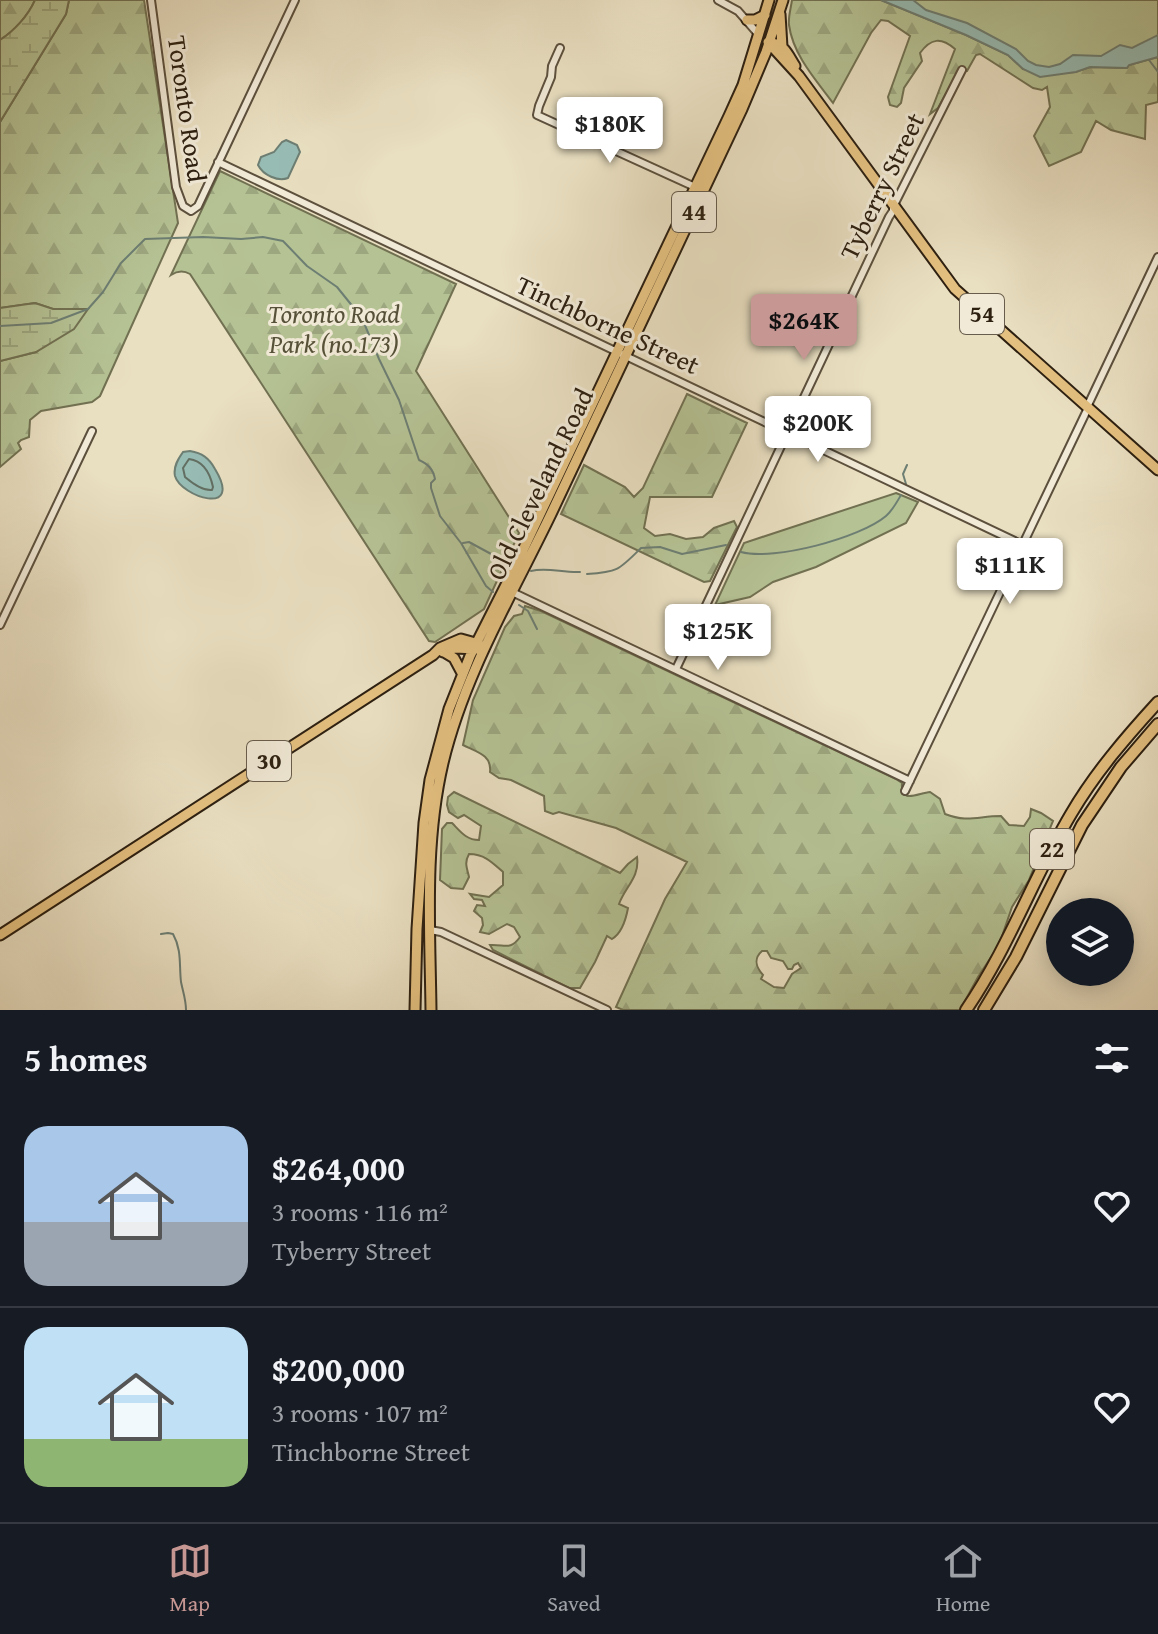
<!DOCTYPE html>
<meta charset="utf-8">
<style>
:root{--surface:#171b24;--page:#242831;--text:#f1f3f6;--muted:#9ea1a6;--line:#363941;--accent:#c59692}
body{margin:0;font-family:"Gentium Book Plus",serif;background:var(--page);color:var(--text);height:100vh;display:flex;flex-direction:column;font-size:30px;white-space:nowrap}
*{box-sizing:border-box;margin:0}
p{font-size:26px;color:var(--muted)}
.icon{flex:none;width:44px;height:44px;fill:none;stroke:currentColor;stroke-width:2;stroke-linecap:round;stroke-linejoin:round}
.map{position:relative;height:1010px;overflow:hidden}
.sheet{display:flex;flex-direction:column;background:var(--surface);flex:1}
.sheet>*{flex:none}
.fabs{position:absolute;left:1046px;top:898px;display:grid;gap:16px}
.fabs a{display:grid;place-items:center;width:88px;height:88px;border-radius:50%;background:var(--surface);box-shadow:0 4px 20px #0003;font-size:40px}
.price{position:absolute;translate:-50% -68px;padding:0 18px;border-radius:8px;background:#fff;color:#222;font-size:26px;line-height:52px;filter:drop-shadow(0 2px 4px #0008)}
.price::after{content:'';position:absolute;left:50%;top:48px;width:24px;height:18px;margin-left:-12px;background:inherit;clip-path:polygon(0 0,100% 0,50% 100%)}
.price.selected{background:var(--accent);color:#111}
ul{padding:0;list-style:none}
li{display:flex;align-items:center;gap:24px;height:200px;padding:0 24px}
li+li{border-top:2px solid var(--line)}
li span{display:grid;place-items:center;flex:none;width:224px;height:160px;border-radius:24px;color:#555}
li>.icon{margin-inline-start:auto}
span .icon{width:96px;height:96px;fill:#fffc;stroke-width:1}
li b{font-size:34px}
h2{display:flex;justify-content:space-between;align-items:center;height:96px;padding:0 24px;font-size:34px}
.tabs{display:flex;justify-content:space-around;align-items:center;height:112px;border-top:2px solid var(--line);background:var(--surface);font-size:22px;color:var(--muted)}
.tabs a{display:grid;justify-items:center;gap:4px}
.tabs .selected{color:var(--accent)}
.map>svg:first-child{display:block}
.green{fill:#b5c294;stroke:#717152;stroke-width:2}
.forest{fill:url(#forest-firs);stroke:#717152;stroke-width:2;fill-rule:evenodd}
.wetland{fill:url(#wetland-marsh);stroke:#717152;stroke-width:2}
.water{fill:#97bcb4;stroke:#6d7e73;stroke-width:2}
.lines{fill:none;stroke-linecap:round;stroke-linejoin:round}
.shore{stroke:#626e62;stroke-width:2}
.stream{stroke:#6d7e73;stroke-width:2}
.minor-casing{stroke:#5c503d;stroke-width:10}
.primary-casing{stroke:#2d2011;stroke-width:13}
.trunk-casing{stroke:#2d2011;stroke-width:14}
.minor{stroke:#f1ead7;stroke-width:6}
.primary{stroke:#e4c080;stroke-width:9}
.trunk{stroke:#e4c080;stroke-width:10}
.labels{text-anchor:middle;stroke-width:6;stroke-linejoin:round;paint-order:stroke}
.shield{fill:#f1ead7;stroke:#685d4c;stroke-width:2}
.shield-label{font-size:24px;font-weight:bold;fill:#2d2011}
.street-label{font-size:26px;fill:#2d2011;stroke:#f1ead7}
.park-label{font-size:26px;font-style:italic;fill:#565138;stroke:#f1ead7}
</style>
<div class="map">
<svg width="1158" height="1010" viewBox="0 0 1158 1010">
<defs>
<pattern id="forest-firs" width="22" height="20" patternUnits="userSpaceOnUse" patternTransform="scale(2)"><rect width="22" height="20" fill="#b5c294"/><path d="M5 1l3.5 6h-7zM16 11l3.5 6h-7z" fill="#9ca67f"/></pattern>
<pattern id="wetland-marsh" width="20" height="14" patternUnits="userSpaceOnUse" patternTransform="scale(2)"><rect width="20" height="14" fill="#b5c294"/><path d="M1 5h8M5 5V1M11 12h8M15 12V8" fill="none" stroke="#9ca67f"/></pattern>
</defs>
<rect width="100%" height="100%" fill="#e9dfc1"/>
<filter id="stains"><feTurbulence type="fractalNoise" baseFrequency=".0025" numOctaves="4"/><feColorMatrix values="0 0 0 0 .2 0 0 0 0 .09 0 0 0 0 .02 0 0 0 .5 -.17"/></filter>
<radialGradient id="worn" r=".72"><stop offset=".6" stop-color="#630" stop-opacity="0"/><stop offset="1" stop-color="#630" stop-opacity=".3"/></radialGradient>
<path class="green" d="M894 0H1158V40L1141 50 1039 70Z
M896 493 918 502 906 523 816 567 773 582 750 597 715 605 744 543Z"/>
<path class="forest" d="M0 0H35C28 16 14 31 0 40Z
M69 0H144L178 223 100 396 92 402 41 411 30 420 29 437 21 440 18 443 21 449 0 467V361L36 352 87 309H53L35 303 0 308V122L66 14Z
M792 0H881L966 35 1008 55 1023 69 1061 73 1075 72 1090 67 1127 68 1129 65 1158 57V102L1146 105 1145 139 1111 130 1096 121 1081 152 1049 166 1034 136 1050 107 1047 87 1042 90 1033 88 980 54 976 55 967 71 958 72 938 108 930 114 955 49C941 37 931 38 920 53L922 61 904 88 901 103 897 107 890 105 888 97 910 36 888 21 881 20 871 33 833 103C816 80 793 55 789 25 788 17 791 8 792 0Z
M220 171 456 284 416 371 519 533 484 609 435 642 429 641 190 274C183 270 177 271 171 275Z
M687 394 747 423 712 497H650L644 528 655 536 670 534 686 539 703 537 714 528 734 521 737 527 710 581 704 582 561 514 584 465 625 487 634 497 643 488Z
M525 606 541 611 896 779 902 783C900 805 918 793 930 792L940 799 945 814C968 823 978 816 1001 816L1009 825 1024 826 1030 817 1031 809 1041 813 1053 821 1029 880 1012 907 999 945 978 977 960 1010H623L616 1007 665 899 687 862 616 828 559 812 553 814 545 811 544 796 511 780 499 778 490 772C492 755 477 752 463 745L473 700 505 627 514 616 522 614ZM762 951H767L771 958 783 961 788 969H792L794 965 798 963 801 968 792 974 784 988 774 987 761 979 763 975C756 967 753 959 762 951Z
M454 792 620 873 628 864 637 857C640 877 625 887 619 904L628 908C626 919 622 933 612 939L607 936 595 962 580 988H569L493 950 490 945C505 944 510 951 520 937L514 927 507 924 489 934 480 932 483 925 482 918 474 911 477 905 485 906 482 900 474 899 470 894 489 897 503 885V872C492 862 484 854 469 854 464 863 467 868 469 877L463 889 451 888 440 880 442 829 447 823H452C460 831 466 840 479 840L481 826 464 815 458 818 449 812 447 805 448 797Z"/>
<path class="wetland" d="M35 0H69L66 14 0 122V40C14 31 28 16 35 0Z
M35 303 53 309H88L74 329 36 352 0 361V308Z"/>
<path class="water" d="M881 0H913L926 10 967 23 1016 49 1028 61 1036 65 1049 67 1060 64 1073 55 1101 56 1120 45 1132 48 1158 35V57L1129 65 1127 68 1090 67 1076 72 1040 77 1023 69 1008 55 966 35Z
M286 140 297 145 300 152 288 178C278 182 263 175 258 165L261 157 274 152 282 142Z
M190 451C202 453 209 458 215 469 244 517 181 497 175 476 173 467 178 459 183 452Z"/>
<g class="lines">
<path class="shore" d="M189 459C204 461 210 473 213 487L212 490C202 491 192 483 185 477L183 468Z"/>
<path class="stream" d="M1149 60 1158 72
M0 326 51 323 88 309 103 292 121 263 145 239 203 237 241 239 263 237 283 241 307 266 337 287 362 318 379 359 399 400 419 460C428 464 433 469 435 479L431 483V488L440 516 461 543 486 586 493 592
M906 484 903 474 907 465
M463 543 469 542 504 561 509 560
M741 552C774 561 860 538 886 516 892 511 897 502 901 495
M531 571C547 567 563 573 580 572
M587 574C618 572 619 570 641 548L660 547 682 554 726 545
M519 605 528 611 537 629
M161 934 168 933 173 934C182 950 179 965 181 982 183 992 186 1000 186 1010"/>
<defs>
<path id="minor" d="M151 0 176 187 183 206 191 211 198 206 295 0
M718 0 738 11 759 35
M560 48 552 66 551 77 539 106 537 115 695 187
M218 162 1023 545
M1087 407 1158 257
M512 592 910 781
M0 625 92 431
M676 669 889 217 893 211V207L962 70
M905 791 1088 408
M430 930 441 932 607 1010"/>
<path id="primary" d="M780 14 782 47
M747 20H755L765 15
M768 42 799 76 955 289 1158 470
M770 43C784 43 788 55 795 66
M443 652 455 648 476 649
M444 652 454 658 462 673
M0 935 433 655 440 648 461 639 479 644
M415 1010 417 929 424 823 430 780 449 709 470 656 513 571 729 116 743 85 769 0
M431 1010C430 928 424 844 443 763 464 675 512 595 551 514 615 379 679 244 742 109L766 52 783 0"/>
<path id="trunk" d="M966 1010C1008 949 1033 878 1071 814 1095 773 1126 737 1158 702
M984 1010 1016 957 1082 825 1121 767 1158 724"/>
</defs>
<use href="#minor" class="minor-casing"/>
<use href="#primary" class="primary-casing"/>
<use href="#trunk" class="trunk-casing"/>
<use href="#minor" class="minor"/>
<use href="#primary" class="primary"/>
<use href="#trunk" class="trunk"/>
</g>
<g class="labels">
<g class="shield">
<rect x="672" y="192" width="44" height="40" rx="6"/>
<rect x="960" y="294" width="44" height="40" rx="6"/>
<rect x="247" y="741" width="44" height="40" rx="6"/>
<rect x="1030" y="829" width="44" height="40" rx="6"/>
</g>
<g class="shield-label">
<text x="694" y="220">44</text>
<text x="982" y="322">54</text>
<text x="269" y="769">30</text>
<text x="1052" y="857">22</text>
</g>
<g class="street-label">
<text transform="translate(187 109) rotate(82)" y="9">Toronto Road</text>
<text transform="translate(882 186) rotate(-64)" y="9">Tyberry Street</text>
<text transform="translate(608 325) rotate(25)" y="9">Tinchborne Street</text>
<text transform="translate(540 484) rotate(-64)" y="9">Old Cleveland Road</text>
</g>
<g class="park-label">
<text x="334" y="323">Toronto Road<tspan x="334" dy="30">Park (no.173)</tspan></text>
</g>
</g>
<rect width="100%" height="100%" filter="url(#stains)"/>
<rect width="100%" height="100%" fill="url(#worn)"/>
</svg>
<div class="fabs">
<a><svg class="icon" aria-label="layers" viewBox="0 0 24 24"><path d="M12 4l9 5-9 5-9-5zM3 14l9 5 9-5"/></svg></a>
</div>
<b class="price" style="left:610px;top:165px">$180K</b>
<b class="price selected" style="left:804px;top:362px">$264K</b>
<b class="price" style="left:818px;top:464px">$200K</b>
<b class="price" style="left:1010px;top:606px">$111K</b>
<b class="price" style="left:718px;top:672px">$125K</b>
</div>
<section class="sheet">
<h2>5 homes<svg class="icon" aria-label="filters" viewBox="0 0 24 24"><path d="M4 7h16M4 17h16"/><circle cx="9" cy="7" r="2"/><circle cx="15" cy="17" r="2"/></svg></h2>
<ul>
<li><span style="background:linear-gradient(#a9c7e8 60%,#9aa5b1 0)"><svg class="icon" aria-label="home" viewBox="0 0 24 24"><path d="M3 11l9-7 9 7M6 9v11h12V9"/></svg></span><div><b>$264,000</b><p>3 rooms · 116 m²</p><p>Tyberry Street</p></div><svg class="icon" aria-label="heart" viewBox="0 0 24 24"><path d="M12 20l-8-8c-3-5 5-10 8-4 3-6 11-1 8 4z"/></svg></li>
<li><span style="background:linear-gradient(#bfe0f5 70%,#8fb573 0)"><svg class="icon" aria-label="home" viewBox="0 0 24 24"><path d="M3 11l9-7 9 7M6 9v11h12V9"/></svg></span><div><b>$200,000</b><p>3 rooms · 107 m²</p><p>Tinchborne Street</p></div><svg class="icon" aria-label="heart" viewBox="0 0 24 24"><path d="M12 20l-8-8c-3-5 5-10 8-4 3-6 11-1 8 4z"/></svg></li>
</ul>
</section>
<nav class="tabs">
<a class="selected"><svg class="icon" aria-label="map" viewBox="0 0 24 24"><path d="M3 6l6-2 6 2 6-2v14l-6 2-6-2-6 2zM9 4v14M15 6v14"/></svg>Map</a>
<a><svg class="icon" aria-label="saved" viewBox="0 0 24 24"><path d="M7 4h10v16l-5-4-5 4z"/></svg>Saved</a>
<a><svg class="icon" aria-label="home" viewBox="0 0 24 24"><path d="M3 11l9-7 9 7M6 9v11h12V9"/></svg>Home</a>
</nav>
